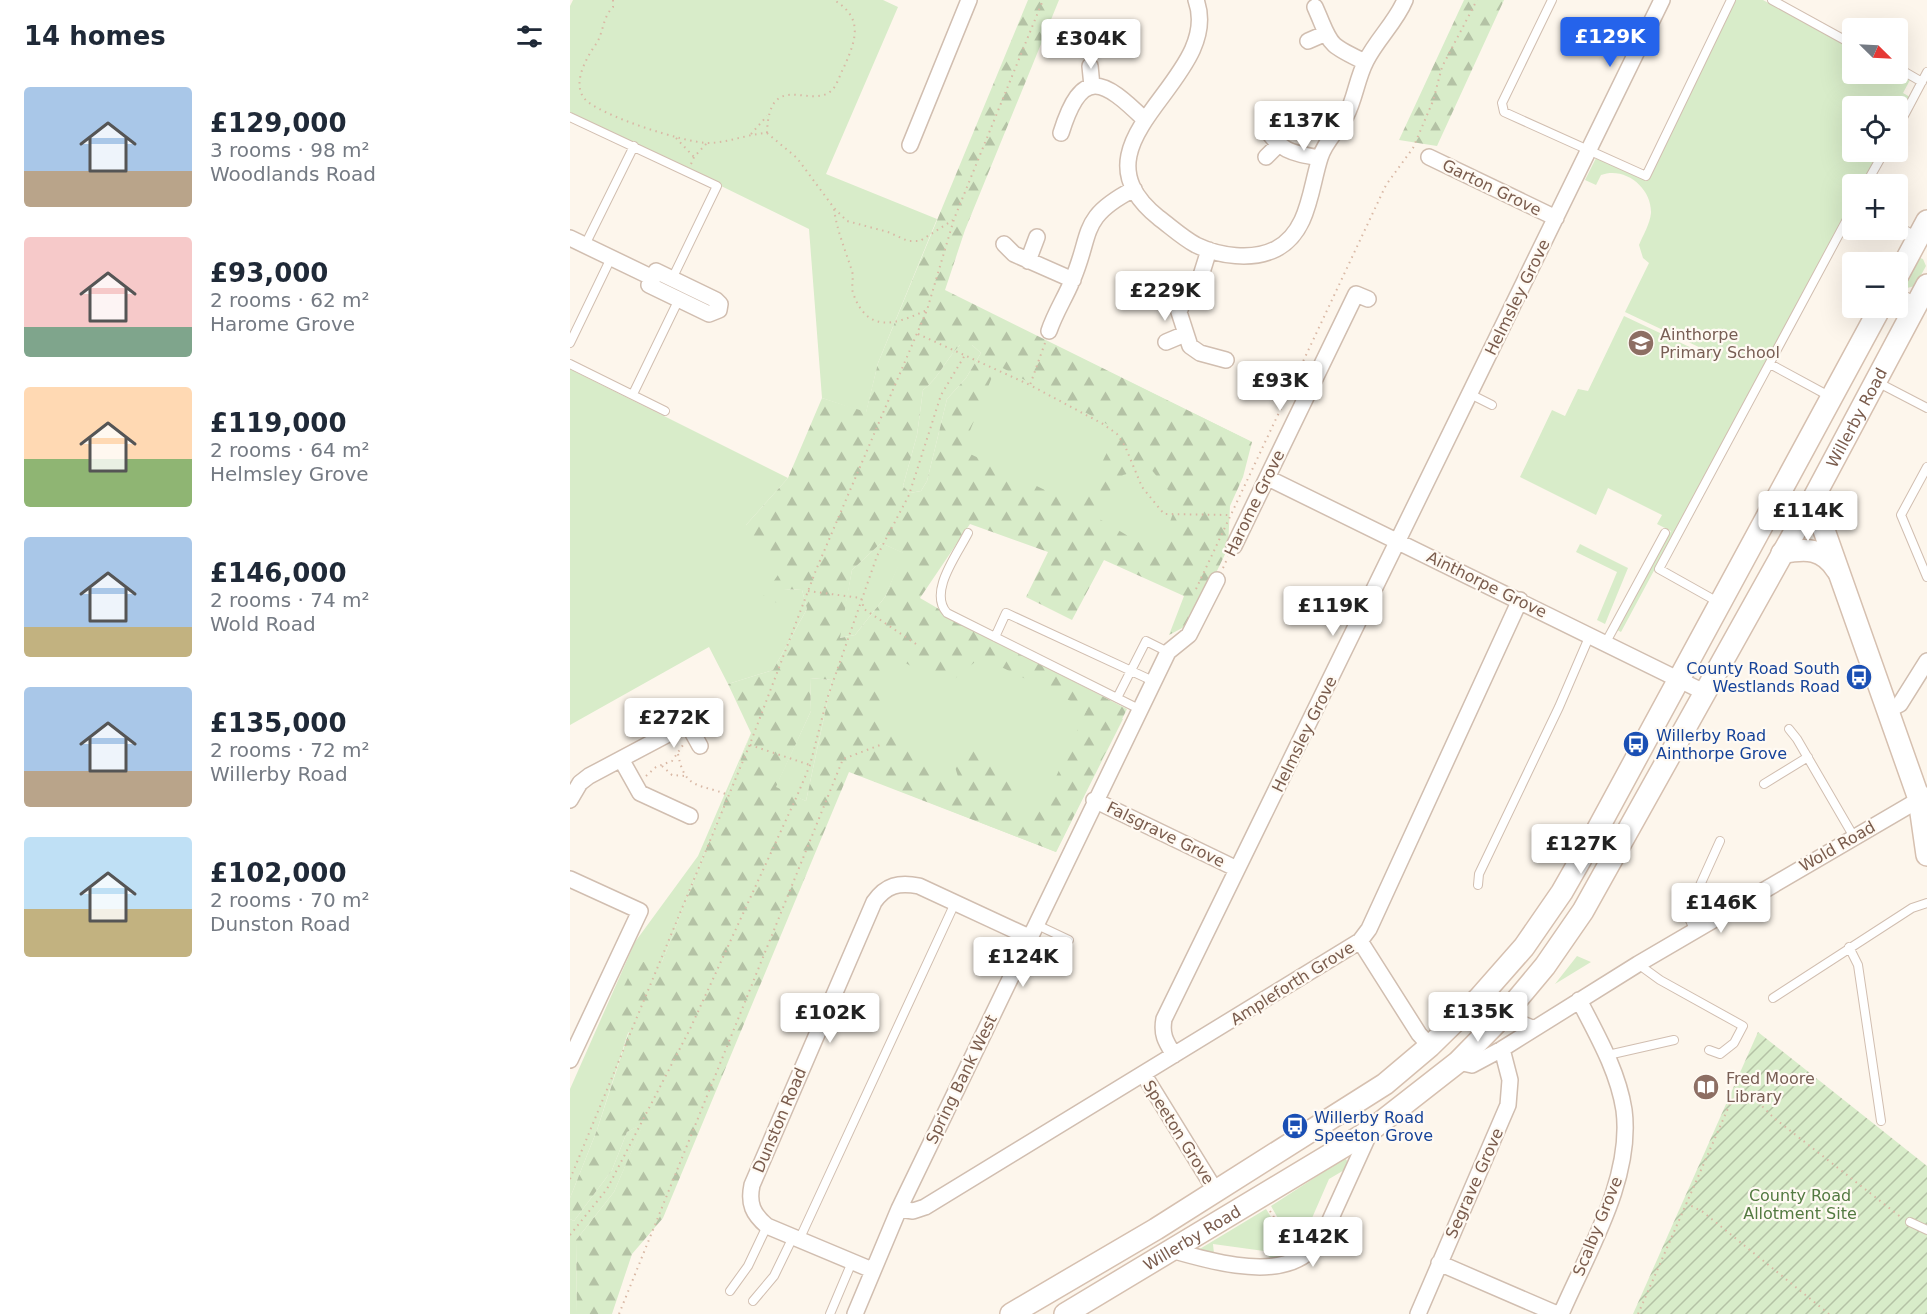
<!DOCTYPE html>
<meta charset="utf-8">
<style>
:root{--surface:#fff;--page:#f6f6f7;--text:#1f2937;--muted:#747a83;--accent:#2563eb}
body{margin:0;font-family:"DejaVu Sans",sans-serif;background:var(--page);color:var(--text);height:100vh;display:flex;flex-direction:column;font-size:22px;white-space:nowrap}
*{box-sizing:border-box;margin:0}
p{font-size:20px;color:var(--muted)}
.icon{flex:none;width:33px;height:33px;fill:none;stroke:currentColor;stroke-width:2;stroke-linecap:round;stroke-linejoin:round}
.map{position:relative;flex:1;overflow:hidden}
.side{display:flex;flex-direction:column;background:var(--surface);width:570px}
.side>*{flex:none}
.needle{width:39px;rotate:114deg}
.fabs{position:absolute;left:1272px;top:18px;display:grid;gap:12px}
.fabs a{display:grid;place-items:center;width:66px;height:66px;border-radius:6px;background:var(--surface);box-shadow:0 6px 24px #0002;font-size:30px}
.price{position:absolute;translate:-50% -51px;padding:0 14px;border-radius:6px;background:#fff;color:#222;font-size:20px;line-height:39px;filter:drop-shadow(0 2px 3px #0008)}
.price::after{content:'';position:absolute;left:50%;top:36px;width:18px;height:14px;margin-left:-9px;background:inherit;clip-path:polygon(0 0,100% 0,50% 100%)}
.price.on{background:var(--accent);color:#fff}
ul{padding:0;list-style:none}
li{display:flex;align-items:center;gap:18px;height:150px;padding:0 24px}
li span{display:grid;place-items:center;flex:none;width:168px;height:120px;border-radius:6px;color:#555}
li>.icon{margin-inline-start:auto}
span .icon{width:72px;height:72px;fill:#fffc;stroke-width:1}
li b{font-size:26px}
h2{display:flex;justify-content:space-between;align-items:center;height:72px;padding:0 24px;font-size:26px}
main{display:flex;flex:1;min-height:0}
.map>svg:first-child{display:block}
.green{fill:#d8ecc9}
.forest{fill:url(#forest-firs);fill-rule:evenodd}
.garden{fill:url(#garden-furrows)}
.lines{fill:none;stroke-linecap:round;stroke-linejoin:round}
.lane-casing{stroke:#d1beb0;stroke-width:10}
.street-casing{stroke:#d1beb0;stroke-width:18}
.secondary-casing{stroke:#d6c0b0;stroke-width:24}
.path{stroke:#d9b8a5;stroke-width:2;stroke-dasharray:1.5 4.5;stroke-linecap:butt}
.lane{stroke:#fff;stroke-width:8}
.street{stroke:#fff;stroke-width:15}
.secondary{stroke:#fff;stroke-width:21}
.labels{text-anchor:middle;stroke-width:4.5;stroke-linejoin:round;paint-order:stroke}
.street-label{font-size:16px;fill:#7a5c4d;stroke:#fffaf3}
.education-label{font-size:16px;fill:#785e54;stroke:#fffaf3;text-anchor:start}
.transit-label{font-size:16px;fill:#164399;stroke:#fffaf3;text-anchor:start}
.park-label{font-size:16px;fill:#537a41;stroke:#fffaf3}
</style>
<main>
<section class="side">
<h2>14 homes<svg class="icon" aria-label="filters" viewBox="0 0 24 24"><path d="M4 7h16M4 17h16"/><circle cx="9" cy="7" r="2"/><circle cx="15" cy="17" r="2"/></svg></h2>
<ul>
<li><span style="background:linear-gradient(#a9c7e8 70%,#b9a48a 0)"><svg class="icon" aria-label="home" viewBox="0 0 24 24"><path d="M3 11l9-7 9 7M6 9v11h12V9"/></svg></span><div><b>£129,000</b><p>3 rooms · 98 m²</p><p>Woodlands Road</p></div></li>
<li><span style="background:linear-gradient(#f6c9c9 75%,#7fa58c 0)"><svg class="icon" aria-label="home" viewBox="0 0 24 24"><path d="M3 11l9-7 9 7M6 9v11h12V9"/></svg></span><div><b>£93,000</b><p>2 rooms · 62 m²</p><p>Harome Grove</p></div></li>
<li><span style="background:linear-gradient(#ffd9b3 60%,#8fb573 0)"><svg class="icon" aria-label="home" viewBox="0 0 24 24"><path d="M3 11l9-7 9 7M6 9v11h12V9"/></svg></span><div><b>£119,000</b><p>2 rooms · 64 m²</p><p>Helmsley Grove</p></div></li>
<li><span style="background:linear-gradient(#a9c7e8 75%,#c2b280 0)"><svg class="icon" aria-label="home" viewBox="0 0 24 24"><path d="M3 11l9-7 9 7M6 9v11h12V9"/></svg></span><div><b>£146,000</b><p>2 rooms · 74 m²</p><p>Wold Road</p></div></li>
<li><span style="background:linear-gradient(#a9c7e8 70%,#b9a48a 0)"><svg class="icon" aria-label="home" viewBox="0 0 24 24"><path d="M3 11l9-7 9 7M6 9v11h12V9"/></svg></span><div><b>£135,000</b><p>2 rooms · 72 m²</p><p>Willerby Road</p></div></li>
<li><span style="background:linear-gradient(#bfe0f5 60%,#c2b280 0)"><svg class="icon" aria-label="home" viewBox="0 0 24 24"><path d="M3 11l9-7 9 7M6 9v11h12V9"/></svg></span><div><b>£102,000</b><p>2 rooms · 70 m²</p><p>Dunston Road</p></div></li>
</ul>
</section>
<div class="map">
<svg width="1357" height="1314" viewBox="0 0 1357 1314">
<defs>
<pattern id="forest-firs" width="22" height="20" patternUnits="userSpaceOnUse" patternTransform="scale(1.5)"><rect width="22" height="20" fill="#d8ecc9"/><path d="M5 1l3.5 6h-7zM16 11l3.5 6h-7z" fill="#b4c2a5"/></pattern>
<pattern id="garden-furrows" width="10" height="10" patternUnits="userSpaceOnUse" patternTransform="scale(1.5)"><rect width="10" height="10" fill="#d8ecc9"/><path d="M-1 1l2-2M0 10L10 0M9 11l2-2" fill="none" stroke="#b4c2a5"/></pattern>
</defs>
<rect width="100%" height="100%" fill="#fdf6ec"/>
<path class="green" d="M3 0H313L328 7 256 174 367 219 308 363 296 413 252 398 239 229 0 112V6Z
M1164 0H1193L1282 48V74L1328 73 1340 80 1333 93 1340 97 1328 119V106H1282V152H1310L1292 184H1282V202L1051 632 1047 630 1101 531 1087 524 1092 515 1038 488 1026 515 950 477 982 410 995 416 1008 389 1018 391 1054 316 1128 351 1130 354 1133 349 1055 312 1079 263 1073 258 1069 245C1073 235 1080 224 1081 213 1082 188 1055 166 1031 175L1026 185 1015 180 1026 158 1077 181Z
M1347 257 1353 259 1356 266 1345 286 1337 288 1332 283Z
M433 320 682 442 617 584 379 461Z
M390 345H402L411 353 396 378 377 399 357 481 351 491 340 493 333 486 347 435 353 390C369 378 375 360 390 345Z
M0 369 218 478 176 525 219 559 214 589 232 590 237 609 203 670 158 684 139 647 0 725Z
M311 543 334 553 315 597 285 635 269 638 282 570Z
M1010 544 1058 568 1035 624 1027 620 1047 572 1006 552Z
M319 615 553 719 486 852 279 771Z
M240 678 262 680 236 801 205 788 241 711Z
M181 733 92 962 59 1030 27 1130 0 1198V1089L65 942 128 856Z
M1007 956 1021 962 985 984Z
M74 1123 44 1192 6 1240 7 1314H0V1219L4 1221 42 1170 57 1132Z
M775 1158 778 1162 776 1169 759 1179 739 1225 741 1229 749 1225 741 1239 734 1238 722 1243 701 1206Z
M696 1209 718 1244 711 1251 710 1257 701 1259 694 1251 643 1244 644 1254 628 1250Z"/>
<path class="forest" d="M458 0H489L395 230 375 290 682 442 673 477 660 506 658 548 633 600 616 626 599 635 614 596 534 560 502 620 456 597 478 552 400 524 350 598 412 634 557 709 486 852 279 772 93 1218 62 1254 42 1314H7L6 1240 44 1192 73 1124 57 1132 42 1170 4 1221 0 1219V1198L27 1130 59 1032 37 1048 28 1038 66 962H92L181 733 158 684 203 670 237 609 232 590 214 589 208 603 192 598 219 559 180 551 176 525 218 478 252 398 296 412 308 363ZM390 345H402L411 353 396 378 377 399 357 481 351 491 340 493 333 486 347 435 353 390C369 378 375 360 390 345ZM427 365 548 430 510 507 392 450ZM580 468 607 501 594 540 570 543 521 514 553 475ZM311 543 333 553 315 597 285 635 270 638 282 570ZM325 657 376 686 411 657 517 709 480 790 447 816 444 788 405 743 382 757 389 780 376 785 319 733 307 682ZM240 678 262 680 236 801 206 787 241 711Z
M894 0H934L867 146 829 140Z"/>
<path class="garden" d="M1188 1032 1357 1166V1314H1063Z"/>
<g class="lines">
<defs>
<path id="lane" d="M982 0 932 103 934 112 1076 176 1161 0
M1202 0 1282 44
M1328 68 1352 82
M0 117 147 186 102 279
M1328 127 1357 72
M1296 184 1314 152
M1328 226 1347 237
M15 245 64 146
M1328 292 1346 302
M0 343 41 258
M0 364 95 411
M1200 364 1259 396
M1307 382 1357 408
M63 394 109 299
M900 394 922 405
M1357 467 1331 515 1357 577
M1208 499 1234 514
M398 533C387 555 358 592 377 613L569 709
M1148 602 1089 569 1282 210
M425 637 436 613 583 681
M1036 642 1095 533
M547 698 576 641 598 652
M1219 729 1227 739 1284 837
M1194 784 1238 757
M908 885 909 874 989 707 1020 635
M465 924 499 940
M1125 931 1117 914 1150 841
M1279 947 1288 965 1311 1121
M1068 964 1090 980 1173 1026 1164 1043 1150 1054 1139 1050
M1203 998 1342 908 1357 903
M1038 1055 1104 1040
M1340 1222 1357 1230
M229 1240 385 903
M160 1291 178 1266 197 1226
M183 1301 204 1276 223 1237
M260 1314 282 1262"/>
<path id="street" d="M626 0C655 80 492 141 589 218 601 227 613 238 626 245 649 256 682 261 706 249 739 232 740 189 750 158 755 141 768 131 776 116 785 99 787 78 796 61 807 39 826 22 835 0
M745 7C762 45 755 43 795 62
M738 41 754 34
M520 66 522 86
M694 125C709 151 721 153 750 158
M491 133C512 66 533 79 575 120
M340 145 399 0
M696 157 708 145
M859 157 986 218
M0 238 83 278
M434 244 444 254 503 280
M639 250 628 285 612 304 609 312 620 346 630 353 656 360
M458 261 467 237
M86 271 146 300 150 304 149 310 139 314 79 285Z
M479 331C485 313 495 298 502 281 523 233 508 218 564 189
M596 342 615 334
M698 478 1134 692
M664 546 786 294 798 299
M110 710 130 746
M1318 710 1330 704 1357 661
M51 759 70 793 120 816
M0 800 10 783 19 776 117 724
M524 800 667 869
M0 879 70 911 0 1060
M790 941 849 1034 860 1046
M910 997 945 1021 962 1028
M604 1055C596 1042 591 1035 594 1019L1092 0
M888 1062 902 1065 932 1049 1068 964 1357 795
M574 1075 645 1190
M329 1209 343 1211 355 1207 790 941 799 929 950 600
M601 1250C636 1260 694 1277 728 1259 741 1253 749 1240 756 1229L801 1130
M869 1263 987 1314
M302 1270 197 1226C183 1214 178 1204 182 1185L304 902C316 885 329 882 349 886L459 937
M285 1314 329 1209 598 652 619 635 647 580
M848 1314 938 1105 940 1080 932 1049
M991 1314C1017 1253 1063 1179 1054 1110 1048 1071 1027 1035 1009 1000"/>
<g id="secondary">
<path d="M1328 275 1357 221"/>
<path d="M1243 499 1349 799 1357 855"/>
<path d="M1212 553C1236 548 1253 548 1267 570"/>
<path d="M441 1314 586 1229 815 1084 860 1046 910 997 954 947 992 892 1024 836 1310 308"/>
<path id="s1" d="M495 1314 801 1130 888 1062 935 1014 975 966 1013 911 1243 499 1357 285"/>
</g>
</defs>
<use href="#lane" class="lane-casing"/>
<use href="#street" class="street-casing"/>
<use href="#secondary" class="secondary-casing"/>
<path class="path" d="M43 0V7C32 18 34 32 26 44 17 57 2 82 14 98 27 115 116 143 138 143 158 143 177 134 197 133L227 158 264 208 277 221 318 232 338 241H350L383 220
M197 133C199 69 240 109 261 91 267 86 270 74 274 67 286 40 294 18 264 0
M181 134 197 116
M106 138 124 157
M121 164 124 157 137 143
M264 209C267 231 275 249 282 271 284 278 281 286 283 293 298 335 326 324 357 310
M348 334 460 385
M475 343 460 385 533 424 547 434 555 446 572 487 594 514 659 515
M653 568 658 557
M626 589 816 185 843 148 863 101 872 67 907 0
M238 591 291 598 294 609 349 646
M180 745 240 765
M108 754C115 791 130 783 158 795
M92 766 102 775 115 776
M76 776 86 767 102 761 113 745
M0 1179 180 744 246 570 357 310 384 219 473 0
M1116 1203 1133 1212 1259 1314
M700 1211 722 1246
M0 1235 37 1189 120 1029 227 796 240 765 257 699 307 556 339 495 371 395 395 355
M49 1314 273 759 310 745
M1068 1314 1163 1097 1175 1095 1188 1102 1204 1118 1332 1218"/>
<use href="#lane" class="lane"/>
<use href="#street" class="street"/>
<use href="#secondary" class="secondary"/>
</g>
<defs>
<symbol id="school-disc" viewBox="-11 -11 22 22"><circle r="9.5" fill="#8d6e63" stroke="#fffaf3"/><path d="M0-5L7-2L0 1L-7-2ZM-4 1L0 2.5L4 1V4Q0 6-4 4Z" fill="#fff"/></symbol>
<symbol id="bus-disc" viewBox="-11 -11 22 22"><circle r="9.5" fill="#1a4fb4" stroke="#fffaf3"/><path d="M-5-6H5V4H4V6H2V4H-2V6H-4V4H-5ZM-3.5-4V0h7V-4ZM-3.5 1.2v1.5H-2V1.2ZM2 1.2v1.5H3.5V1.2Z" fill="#fff"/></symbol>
<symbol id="library-disc" viewBox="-11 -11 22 22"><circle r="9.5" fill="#8d6e63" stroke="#fffaf3"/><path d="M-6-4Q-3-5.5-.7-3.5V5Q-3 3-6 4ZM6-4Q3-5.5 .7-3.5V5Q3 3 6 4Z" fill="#fff"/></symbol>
</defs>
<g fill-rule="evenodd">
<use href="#school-disc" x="1056" y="328" width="30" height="30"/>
<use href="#bus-disc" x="1274" y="662" width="30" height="30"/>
<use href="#bus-disc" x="1051" y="729" width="30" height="30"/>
<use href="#library-disc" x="1121" y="1072" width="30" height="30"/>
<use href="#bus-disc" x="710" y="1111" width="30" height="30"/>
</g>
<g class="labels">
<g class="street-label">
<text transform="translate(922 187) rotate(26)" y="6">Garton Grove</text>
<text transform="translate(947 297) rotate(-64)" y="6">Helmsley Grove</text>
<text dy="6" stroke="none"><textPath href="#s1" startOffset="1228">Willerby Road</textPath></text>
<text transform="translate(684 503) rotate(-64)" y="6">Harome Grove</text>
<text transform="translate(917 584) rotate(26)" y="6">Ainthorpe Grove</text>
<text transform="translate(734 734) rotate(-64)" y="6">Helmsley Grove</text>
<text transform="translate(596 834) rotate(26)" y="6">Falsgrave Grove</text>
<text transform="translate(1267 846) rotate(-30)" y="6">Wold Road</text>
<text transform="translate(722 983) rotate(-32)" y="6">Ampleforth Grove</text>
<text transform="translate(391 1079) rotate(-64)" y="6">Spring Bank West</text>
<text transform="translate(209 1120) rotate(-67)" y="6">Dunston Road</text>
<text transform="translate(609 1132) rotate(58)" y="6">Speeton Grove</text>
<text transform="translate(904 1183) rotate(-66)" y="6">Segrave Grove</text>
<text transform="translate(1027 1226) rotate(-68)" y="6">Scalby Grove</text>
<text dy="6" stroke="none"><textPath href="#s1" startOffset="148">Willerby Road</textPath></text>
</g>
<g class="education-label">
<text x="1090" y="340">Ainthorpe<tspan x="1090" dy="18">Primary School</tspan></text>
<text x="1156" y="1084">Fred Moore<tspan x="1156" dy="18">Library</tspan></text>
</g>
<g class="transit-label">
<text x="1270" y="674" text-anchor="end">County Road South<tspan x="1270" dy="18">Westlands Road</tspan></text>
<text x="1086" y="741">Willerby Road<tspan x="1086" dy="18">Ainthorpe Grove</tspan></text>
<text x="744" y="1123">Willerby Road<tspan x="744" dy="18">Speeton Grove</tspan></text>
</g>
<g class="park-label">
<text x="1230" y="1201">County Road<tspan x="1230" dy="18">Allotment Site</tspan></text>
</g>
</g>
</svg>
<div class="fabs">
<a><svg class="needle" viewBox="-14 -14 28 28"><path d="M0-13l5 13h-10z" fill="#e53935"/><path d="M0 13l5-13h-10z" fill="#747a83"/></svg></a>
<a><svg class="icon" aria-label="locate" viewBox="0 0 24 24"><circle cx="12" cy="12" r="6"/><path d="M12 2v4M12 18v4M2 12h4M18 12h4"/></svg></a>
<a>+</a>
<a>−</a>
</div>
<b class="price on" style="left:1040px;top:68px">£129K</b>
<b class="price" style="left:521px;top:70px">£304K</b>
<b class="price" style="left:734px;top:152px">£137K</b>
<b class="price" style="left:595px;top:322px">£229K</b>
<b class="price" style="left:710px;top:412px">£93K</b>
<b class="price" style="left:1238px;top:542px">£114K</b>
<b class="price" style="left:763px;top:637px">£119K</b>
<b class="price" style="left:104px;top:749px">£272K</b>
<b class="price" style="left:1011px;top:875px">£127K</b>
<b class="price" style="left:1151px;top:934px">£146K</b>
<b class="price" style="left:453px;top:988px">£124K</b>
<b class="price" style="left:908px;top:1043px">£135K</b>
<b class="price" style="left:260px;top:1044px">£102K</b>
<b class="price" style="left:743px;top:1268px">£142K</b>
</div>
</main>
